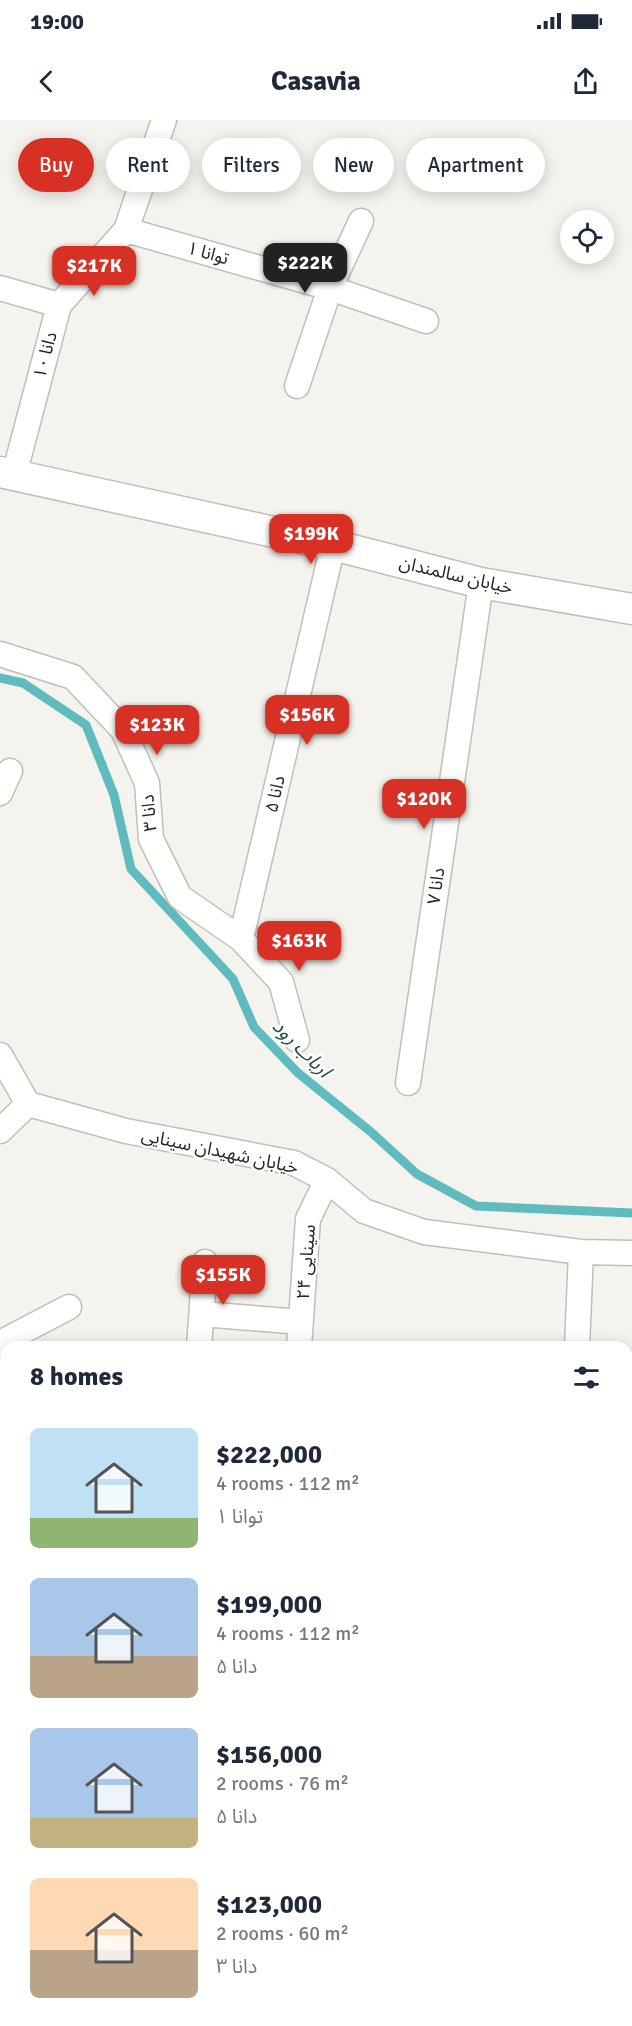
<!DOCTYPE html>
<meta charset="utf-8">
<style>
:root{--surface:#fff;--page:#f6f6f7;--text:#1f2937;--muted:#747a83;--accent:#d93025}
body{margin:0;font-family:Signika,"Noto Sans Arabic",sans-serif;background:var(--page);color:var(--text);height:100vh;display:flex;flex-direction:column;font-size:22px;white-space:nowrap}
*{box-sizing:border-box;margin:0}
p{font-size:20px;color:var(--muted)}
.icon{flex:none;width:33px;height:33px;fill:none;stroke:currentColor;stroke-width:2;stroke-linecap:round;stroke-linejoin:round}
.map{position:relative;flex:1;overflow:hidden}
.sheet{position:absolute;left:0px;top:1221px;width:633px;height:686px;display:flex;flex-direction:column;background:var(--surface);border-radius:18px 18px 0 0;box-shadow:0 3px 15px #0003}
.sheet>*{flex:none}
.banner{position:absolute;left:18px;top:18px;width:597px;height:54px;display:flex;gap:12px}
.buttons{position:absolute;left:560px;top:90px;display:grid;gap:12px}
.buttons a{display:grid;place-items:center;width:54px;height:54px;border-radius:50%;background:var(--surface);box-shadow:0 3px 15px #0003;font-size:30px}
.price{position:absolute;translate:-50% -51px;padding:0 14px;border-radius:12px;background:var(--accent);color:#fff;font-size:20px;line-height:39px;filter:drop-shadow(0 2px 3px #0008)}
.price::after{content:'';position:absolute;left:50%;top:36px;width:18px;height:14px;margin-left:-9px;background:inherit;clip-path:polygon(0 0,100% 0,50% 100%)}
.price.active{background:#222;color:#fff}
ul{padding:0;list-style:none}
li{display:flex;align-items:center;gap:18px;height:150px;padding:0 30px}
li span{display:grid;place-items:center;flex:none;width:168px;height:120px;border-radius:9px;color:#555}
li>.icon{margin-inline-start:auto}
span .icon{width:72px;height:72px;fill:#fffc;stroke-width:1}
li b{font-size:26px}
h2{display:flex;justify-content:space-between;align-items:center;height:72px;padding:0 30px;font-size:26px}
.tag{padding:0 21px;border-radius:27px;background:var(--surface);box-shadow:0 3px 15px #0003;font-size:21px;line-height:54px}
.tag.active{background:var(--accent);color:#fff}
.status{display:flex;justify-content:space-between;align-items:center;height:42px;padding:0 30px;background:var(--surface);direction:ltr}
.status svg{height:16px;fill:currentColor}
header{display:flex;justify-content:space-between;align-items:center;height:78px;padding:0 30px;background:var(--surface);font-size:27px;font-weight:700}
.map>svg:first-child{display:block}
.lines{fill:none;stroke-linecap:round;stroke-linejoin:round}
.stream{stroke:#60bbbf;stroke-width:9}
.minor-casing{stroke:#c0bfba;stroke-width:27}
.tertiary-casing{stroke:#c0bfba;stroke-width:33}
.minor{stroke:#fff;stroke-width:24}
.tertiary{stroke:#fff;stroke-width:30}
.labels{text-anchor:middle;stroke-width:5;stroke-linejoin:round;paint-order:stroke}
.street-label{font-size:18px;fill:#262523;stroke:#fff}
.water-label{font-size:20px;font-style:italic;fill:#234c4e;stroke:#fff}
</style>
<div class="status"><b>19:00</b><svg viewBox="0 0 49 12"><path d="M0 12V9h3v3zM5 12V6h3v6zM10 12V3h3v9zM15 12V0h3v12zM26 1h20v11H26zM47 4h2v5h-2z"/></svg></div>
<header><svg class="icon" aria-label="back" viewBox="0 0 24 24"><path d="M15 5l-7 7 7 7"/></svg>Casavia<svg class="icon" aria-label="share" viewBox="0 0 24 24"><path d="M12 15V3M7 8l5-5 5 5M5 13v7h14v-7"/></svg></header>
<div class="map">
<svg width="632" height="1906" viewBox="0 0 632 1906">
<rect width="100%" height="100%" fill="#f4f3ed"/>
<g class="lines">
<path class="stream" d="M0 558 23 563 86 605 114 675 131 749 233 859 254 907 298 953 371 1012 417 1054 476 1086 632 1093"/>
<defs>
<path id="minor" d="M126 110 330 168 426 201
M0 168 59 185
M297 266 330 168 361 101
M14 355 59 185 126 110 164 0
M0 534 73 557 123 610 147 663 151 719 180 777 241 819 281 862 297 920
M0 673 10 651
M241 819 333 425
M0 935 28 984 126 1011 294 1043 327 1060 364 1091 424 1112 581 1132 632 1133
M408 963 481 463
M0 1011 28 984
M202 1194 301 1202
M0 1223 69 1187
M199 1227 205 1142
M299 1227 308 1099 327 1060
M577 1227 581 1132
M0 1394 6 1393
M0 1525H6
M0 1666 6 1665
M0 1844H6
M627 1852 632 1882
M233 1900V1906
M440 1900V1906
M92 1906V1900"/>
<path id="tertiary" d="M0 352 333 425 481 463 632 489"/>
</defs>
<use href="#minor" class="minor-casing"/>
<use href="#tertiary" class="tertiary-casing"/>
<use href="#minor" class="minor"/>
<use href="#tertiary" class="tertiary"/>
</g>
<g class="labels">
<g class="street-label">
<text transform="translate(208 133) rotate(16)" y="6">توانا ۱</text>
<text transform="translate(45 235) rotate(-75)" y="6">دانا ۱۰</text>
<text transform="translate(456 455) rotate(13)" y="6">خیابان سالمندان</text>
<text transform="translate(275 674) rotate(-77)" y="6">دانا ۵</text>
<text transform="translate(149 693) rotate(-95)" y="6">دانا ۳</text>
<text transform="translate(436 766) rotate(-82)" y="6">دانا ۷</text>
<text transform="translate(220 1031) rotate(12)" y="6">خیابان شهیدان سینایی</text>
<text transform="translate(306 1142) rotate(-85)" y="6">سینایی ۲۴</text>
</g>
<g class="water-label">
<text transform="translate(302 928) rotate(45)" y="7">ارباب رود</text>
</g>
</g>
</svg>
<div class="buttons">
<a><svg class="icon" aria-label="locate" viewBox="0 0 24 24"><circle cx="12" cy="12" r="6"/><path d="M12 2v4M12 18v4M2 12h4M18 12h4"/></svg></a>
</div>
<b class="price active" style="left:305px;top:174px">$222K</b>
<b class="price" style="left:94px;top:177px">$217K</b>
<b class="price" style="left:311px;top:445px">$199K</b>
<b class="price" style="left:307px;top:626px">$156K</b>
<b class="price" style="left:157px;top:636px">$123K</b>
<b class="price" style="left:424px;top:710px">$120K</b>
<b class="price" style="left:299px;top:852px">$163K</b>
<b class="price" style="left:223px;top:1186px">$155K</b>
<div class="banner">
<a class="tag active">Buy</a>
<a class="tag">Rent</a>
<a class="tag">Filters</a>
<a class="tag">New</a>
<a class="tag">Apartment</a>
</div>
<section class="sheet">
<h2>8 homes<svg class="icon" aria-label="filters" viewBox="0 0 24 24"><path d="M4 7h16M4 17h16"/><circle cx="9" cy="7" r="2"/><circle cx="15" cy="17" r="2"/></svg></h2>
<ul>
<li><span style="background:linear-gradient(#bfe0f5 75%,#8fb573 0)"><svg class="icon" aria-label="home" viewBox="0 0 24 24"><path d="M3 11l9-7 9 7M6 9v11h12V9"/></svg></span><div><b>$222,000</b><p>4 rooms · 112 m²</p><p>توانا ۱</p></div></li>
<li><span style="background:linear-gradient(#a9c7e8 65%,#b9a48a 0)"><svg class="icon" aria-label="home" viewBox="0 0 24 24"><path d="M3 11l9-7 9 7M6 9v11h12V9"/></svg></span><div><b>$199,000</b><p>4 rooms · 112 m²</p><p>دانا ۵</p></div></li>
<li><span style="background:linear-gradient(#a9c7e8 75%,#c2b280 0)"><svg class="icon" aria-label="home" viewBox="0 0 24 24"><path d="M3 11l9-7 9 7M6 9v11h12V9"/></svg></span><div><b>$156,000</b><p>2 rooms · 76 m²</p><p>دانا ۵</p></div></li>
<li><span style="background:linear-gradient(#ffd9b3 60%,#b9a48a 0)"><svg class="icon" aria-label="home" viewBox="0 0 24 24"><path d="M3 11l9-7 9 7M6 9v11h12V9"/></svg></span><div><b>$123,000</b><p>2 rooms · 60 m²</p><p>دانا ۳</p></div></li>
</ul>
</section>
</div>
